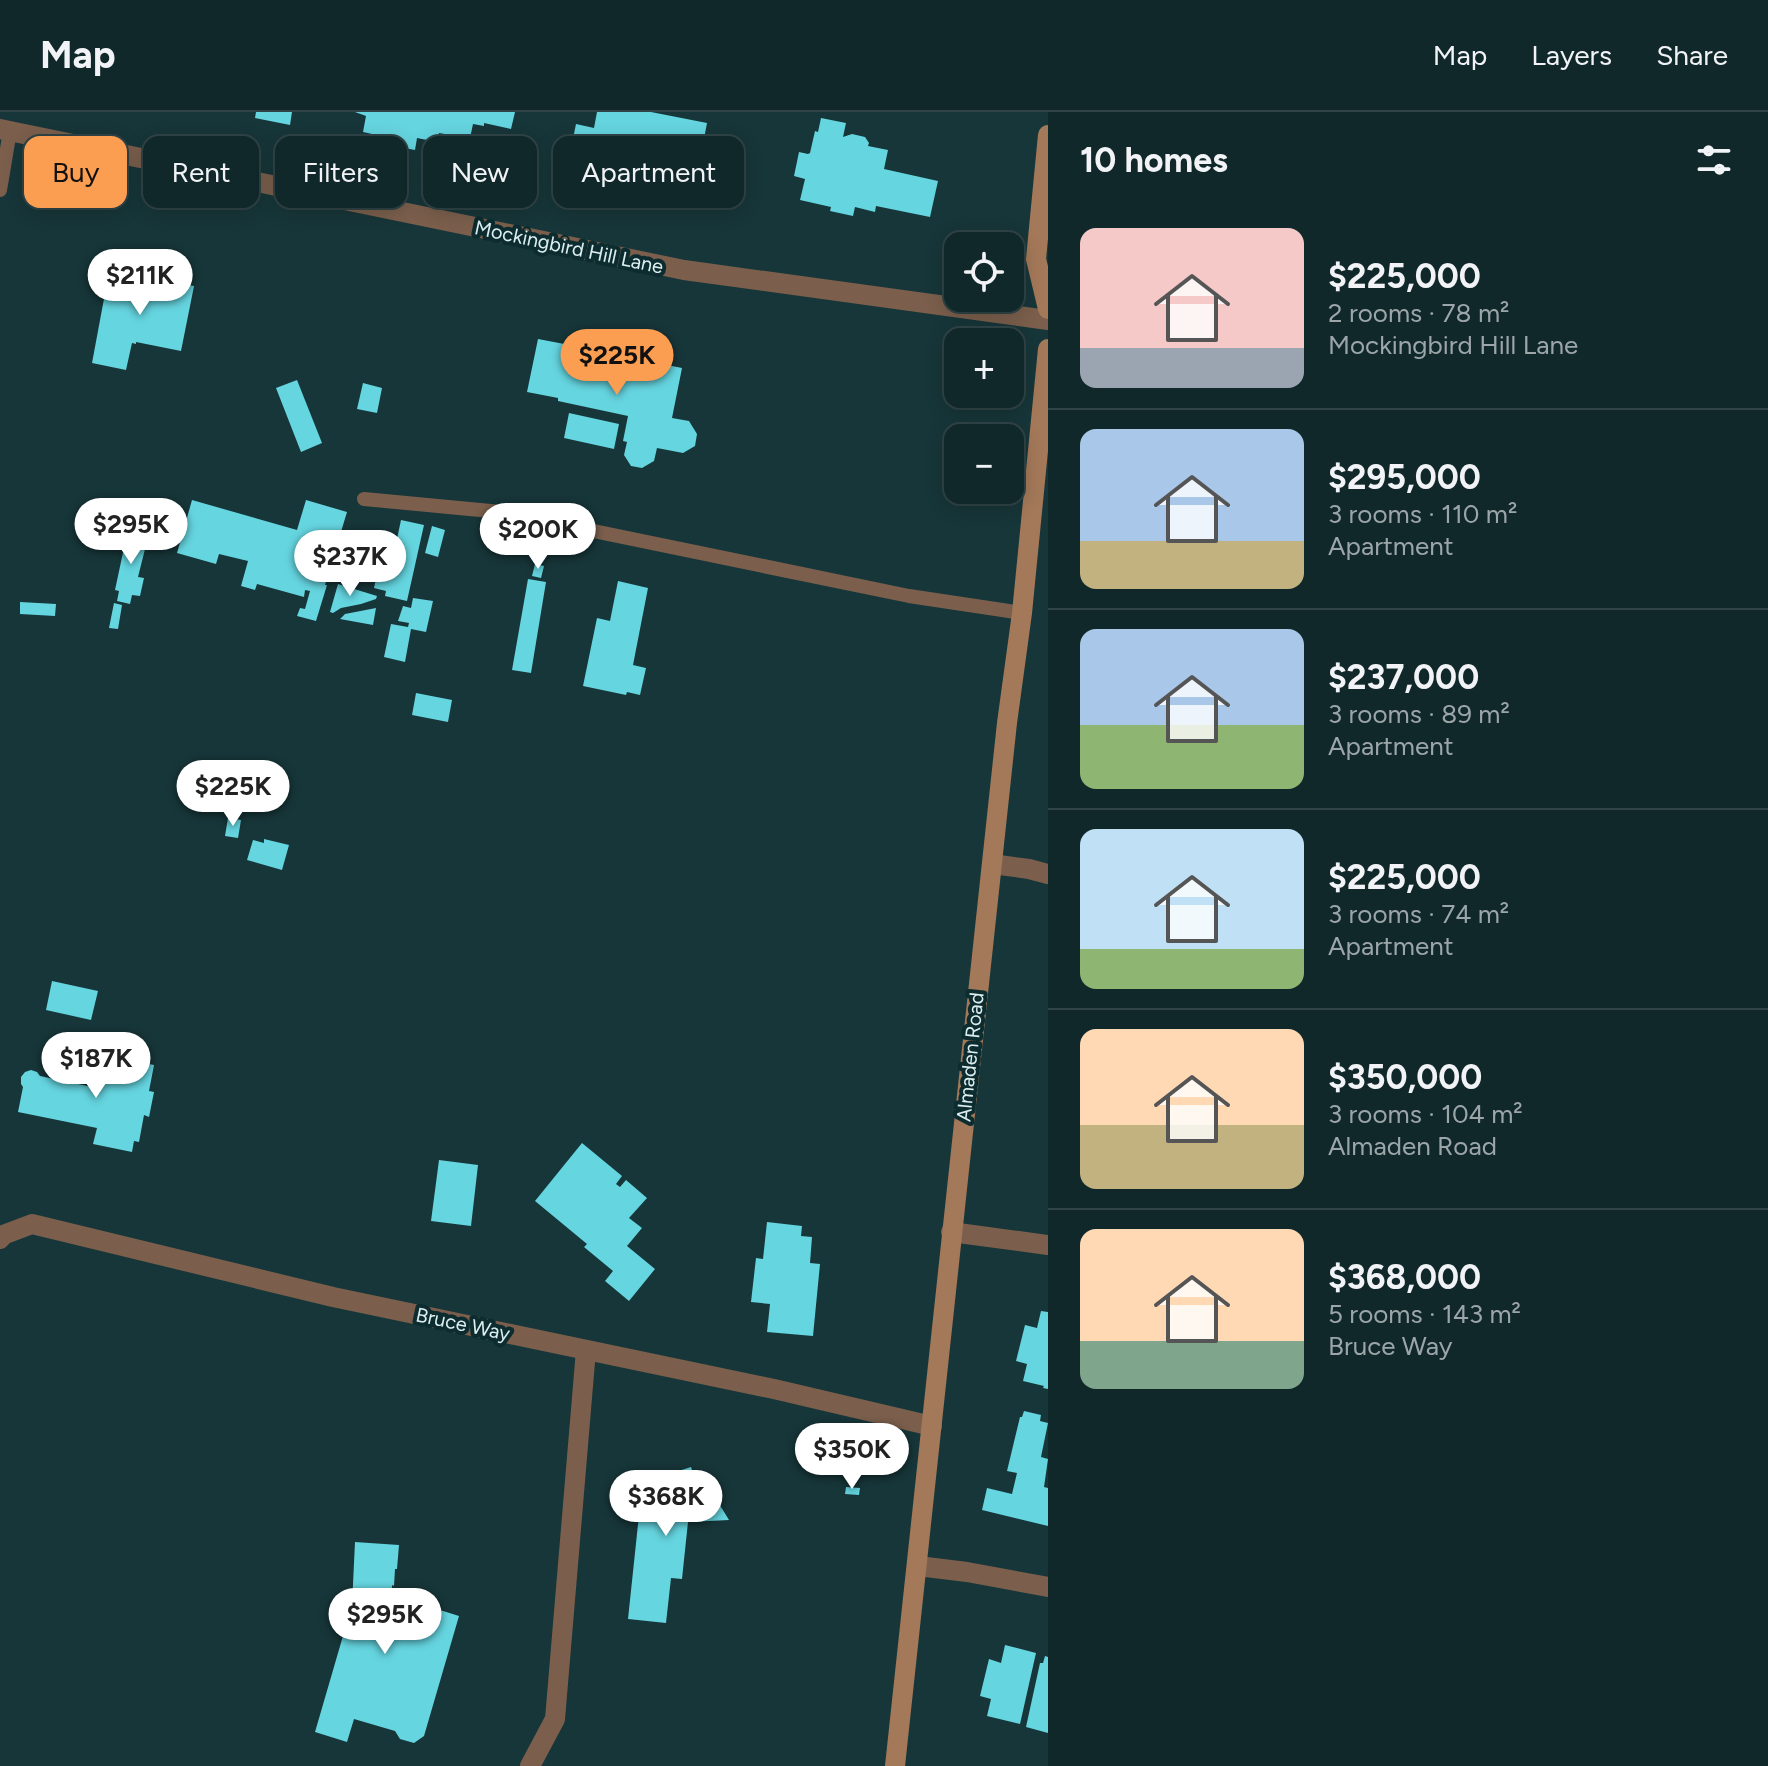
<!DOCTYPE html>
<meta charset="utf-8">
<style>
:root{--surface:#11282b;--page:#1a3033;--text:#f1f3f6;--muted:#9ca6a9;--line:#304447;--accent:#fc9e52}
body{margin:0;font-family:Figtree,sans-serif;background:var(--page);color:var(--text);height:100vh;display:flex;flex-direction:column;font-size:30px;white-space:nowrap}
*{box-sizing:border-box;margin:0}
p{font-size:26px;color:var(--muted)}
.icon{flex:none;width:44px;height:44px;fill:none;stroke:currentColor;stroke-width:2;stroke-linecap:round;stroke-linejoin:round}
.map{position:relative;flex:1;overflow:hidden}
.panel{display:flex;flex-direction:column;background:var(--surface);width:720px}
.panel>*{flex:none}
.guide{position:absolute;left:24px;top:24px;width:760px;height:72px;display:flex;gap:16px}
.buttons{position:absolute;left:944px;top:120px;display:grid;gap:16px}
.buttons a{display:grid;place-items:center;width:80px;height:80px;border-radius:16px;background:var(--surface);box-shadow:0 4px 20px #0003,0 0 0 2px var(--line);font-size:40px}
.price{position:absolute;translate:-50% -68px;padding:0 18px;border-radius:28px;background:#fff;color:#222;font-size:26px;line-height:52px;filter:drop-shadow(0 2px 4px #0008)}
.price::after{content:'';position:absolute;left:50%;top:48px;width:24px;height:18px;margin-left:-12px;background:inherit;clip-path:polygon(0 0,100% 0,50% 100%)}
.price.on{background:var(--accent);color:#111}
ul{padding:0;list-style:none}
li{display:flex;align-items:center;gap:24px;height:200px;padding:0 32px}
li+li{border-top:2px solid var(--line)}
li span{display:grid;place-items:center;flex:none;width:224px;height:160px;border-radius:16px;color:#555}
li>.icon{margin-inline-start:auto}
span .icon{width:96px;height:96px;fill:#fffc;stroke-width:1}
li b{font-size:34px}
h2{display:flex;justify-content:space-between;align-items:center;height:96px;padding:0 32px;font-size:34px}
.chip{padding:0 28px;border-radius:16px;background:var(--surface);box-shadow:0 4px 20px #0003,0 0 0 2px var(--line);font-size:28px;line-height:72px}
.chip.on{background:var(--accent);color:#111}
header{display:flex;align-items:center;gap:48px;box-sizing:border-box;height:112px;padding:0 40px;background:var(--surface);border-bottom:2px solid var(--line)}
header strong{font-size:38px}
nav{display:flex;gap:44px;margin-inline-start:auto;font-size:28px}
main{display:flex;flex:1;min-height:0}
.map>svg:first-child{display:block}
.building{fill:#65d5e0}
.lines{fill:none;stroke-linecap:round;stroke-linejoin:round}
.lane{stroke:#7b5f4c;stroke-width:14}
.street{stroke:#7b5f4c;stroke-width:20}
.secondary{stroke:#a47959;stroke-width:20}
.labels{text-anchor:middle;stroke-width:8;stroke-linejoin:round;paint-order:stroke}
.street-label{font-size:20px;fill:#ddeef0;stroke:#0c2c2f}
</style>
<header>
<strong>Map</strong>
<nav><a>Map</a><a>Layers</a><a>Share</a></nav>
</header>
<main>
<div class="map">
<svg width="1048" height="1654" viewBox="0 0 1048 1654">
<rect width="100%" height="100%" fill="#173639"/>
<path class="building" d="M256 0H292L290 13 255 6Z
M355 0H515L511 17 484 11V14L473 12 469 31 462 30V25L439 21 437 30 417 26 415 38 388 33 389 28 371 25 372 22 363 20 366 4Z
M597 0H651L707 11 697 64 664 57 661 73 631 67 630 72 606 68 607 60 590 56 591 51 569 46 576 12 594 16Z
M821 6 846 11 843 25 852 22 865 25 869 31 868 34 888 38 884 57 938 69 930 105 876 94 875 100 855 95 853 104 830 99 831 95 800 88 805 67 794 64 799 40 808 42 810 41 815 19 818 20Z
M109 160 194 174 181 239 136 230V232L132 231 126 258 92 251Z
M538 227 580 235 578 245 635 257 637 247 682 256 672 306 689 309 697 322 695 334 683 341 657 336 654 349 642 356 631 354 624 343 627 330 623 329 628 304 558 289V286L527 280Z
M297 268 322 331 301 340 276 276Z
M363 271 382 276 377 301 357 297Z
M569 301 619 312 614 337 564 326Z
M192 388 297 418 306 388 347 400 325 473H327L316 509 297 504 300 496 305 497 310 479 305 478 304 485 257 472 255 478 241 474 248 449 219 442 216 452 177 441Z
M401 408 424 413 407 489 385 484 386 479 374 476 382 438 394 441Z
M432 414 445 418 438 445 425 441Z
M128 417 149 421 138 465 144 466 140 484 132 483 130 492 117 489 119 479 115 478Z
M535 452 544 454 541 466 532 464Z
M528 467 546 470 531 561 512 558Z
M618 469 648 476 633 553 646 556 640 583 627 580 626 583 583 574 597 506 610 509Z
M338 472 377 484 376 487 361 492 341 496 333 501 330 500Z
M413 486 433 489 426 520 411 517 405 550 384 545 391 512 408 515 409 511 398 509 403 494 411 496Z
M20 490 56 492 55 504 20 502Z
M114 491 122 493 118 517 109 516Z
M376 496 373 513 340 507 345 502Z
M416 581 452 588 448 610 412 603Z
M228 706 241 708 238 726 225 724Z
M264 727 289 733 282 758 247 748 253 728 264 731Z
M52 869 98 879 91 908 46 898Z
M97 942 154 953 149 979 154 980 149 1005 144 1003 139 1030 134 1029 132 1040 93 1032 97 1016 18 1000 23 975 21 972V965L25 960 31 958 37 960 40 964 97 976V972L91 970Z
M582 1031 622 1064 616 1072 620 1075 626 1068 647 1086 629 1106 642 1116 627 1134 655 1157 629 1189 605 1169 613 1159 584 1135 587 1132 535 1089Z
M439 1048 478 1053 471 1114 431 1109Z
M767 1110 802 1114 801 1124 812 1125 810 1151 820 1152 813 1224 767 1220 770 1192 751 1190 756 1146 763 1147Z
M1041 1199 1048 1200V1277L1043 1276 1044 1274 1023 1269 1027 1252 1016 1249 1025 1213 1037 1216Z
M1024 1299 1041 1303 1040 1309 1048 1311 1041 1345 1048 1347 1044 1375 1048 1376V1414L982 1398 987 1376 1012 1382 1017 1361 1007 1359 1020 1305H1022Z
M691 1355 693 1361 699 1359 729 1408 688 1410 682 1467 671 1466 666 1511 628 1507 641 1384 638 1372Z
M846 1375 860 1376 859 1383 845 1382Z
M355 1430 399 1433 397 1457H395L394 1474 392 1473 391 1501 405 1505 406 1500 424 1505 426 1497 439 1501 440 1498 459 1504 424 1624 414 1631 400 1627 395 1619 354 1607 347 1630 315 1620 352 1493Z
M1005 1533 1036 1541 1020 1612 987 1604 991 1587 980 1584 989 1547 1001 1551Z
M1045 1544 1048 1545V1621L1026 1615 1040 1551H1043Z"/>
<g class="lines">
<path class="lane" d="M0 78 10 19
M364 387 501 400 909 484 1022 501"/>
<path class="street" d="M0 17 684 158 1048 208
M992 752 1029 757 1048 762
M951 1120 1048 1133
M0 1127 3 1123 32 1112 333 1185 774 1277 932 1314
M918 1454 967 1460 1048 1475
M530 1654 555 1607 586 1238"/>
<path class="secondary" d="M1048 23 1036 147 1048 197
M895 1654 1007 611 1022 501 1048 237"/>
</g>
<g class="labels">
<g class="street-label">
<text transform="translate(569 135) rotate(12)" y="7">Mockingbird Hill Lane</text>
<text transform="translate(970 945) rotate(-84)" y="7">Almaden Road</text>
<text transform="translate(463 1212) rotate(12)" y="7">Bruce Way</text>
</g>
</g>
</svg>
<div class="buttons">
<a><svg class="icon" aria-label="locate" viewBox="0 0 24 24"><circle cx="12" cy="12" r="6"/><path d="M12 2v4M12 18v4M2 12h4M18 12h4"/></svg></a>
<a>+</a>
<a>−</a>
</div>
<b class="price" style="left:140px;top:205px">$211K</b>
<b class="price on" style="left:617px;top:285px">$225K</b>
<b class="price" style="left:131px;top:454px">$295K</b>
<b class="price" style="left:538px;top:459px">$200K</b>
<b class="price" style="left:350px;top:486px">$237K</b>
<b class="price" style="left:233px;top:716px">$225K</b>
<b class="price" style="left:96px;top:988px">$187K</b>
<b class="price" style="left:852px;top:1379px">$350K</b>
<b class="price" style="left:666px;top:1426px">$368K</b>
<b class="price" style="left:385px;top:1544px">$295K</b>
<div class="guide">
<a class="chip on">Buy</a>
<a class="chip">Rent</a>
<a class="chip">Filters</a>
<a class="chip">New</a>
<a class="chip">Apartment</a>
</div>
</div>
<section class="panel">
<h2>10 homes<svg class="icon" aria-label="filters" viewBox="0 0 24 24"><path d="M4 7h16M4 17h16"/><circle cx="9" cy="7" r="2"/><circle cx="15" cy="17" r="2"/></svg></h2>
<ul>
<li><span style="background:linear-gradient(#f6c9c9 75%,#9aa5b1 0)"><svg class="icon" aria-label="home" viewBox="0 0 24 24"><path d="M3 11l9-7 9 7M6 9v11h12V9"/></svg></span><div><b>$225,000</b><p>2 rooms · 78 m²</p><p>Mockingbird Hill Lane</p></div></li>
<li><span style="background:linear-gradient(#a9c7e8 70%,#c2b280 0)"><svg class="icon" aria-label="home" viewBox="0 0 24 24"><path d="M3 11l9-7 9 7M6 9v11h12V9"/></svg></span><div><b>$295,000</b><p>3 rooms · 110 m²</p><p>Apartment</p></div></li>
<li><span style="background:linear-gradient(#a9c7e8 60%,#8fb573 0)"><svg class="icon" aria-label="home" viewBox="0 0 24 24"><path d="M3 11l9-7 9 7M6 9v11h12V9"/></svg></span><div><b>$237,000</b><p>3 rooms · 89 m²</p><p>Apartment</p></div></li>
<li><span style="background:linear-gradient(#bfe0f5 75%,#8fb573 0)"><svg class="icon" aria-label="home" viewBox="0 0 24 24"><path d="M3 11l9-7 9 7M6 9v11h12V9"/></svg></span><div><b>$225,000</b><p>3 rooms · 74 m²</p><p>Apartment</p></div></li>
<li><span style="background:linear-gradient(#ffd9b3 60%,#c2b280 0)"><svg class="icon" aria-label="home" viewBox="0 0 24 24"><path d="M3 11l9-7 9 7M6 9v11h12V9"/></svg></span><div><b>$350,000</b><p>3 rooms · 104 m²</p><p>Almaden Road</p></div></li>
<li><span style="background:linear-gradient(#ffd9b3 70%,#7fa58c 0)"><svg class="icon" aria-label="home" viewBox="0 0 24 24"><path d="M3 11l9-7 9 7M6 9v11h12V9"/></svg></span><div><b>$368,000</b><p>5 rooms · 143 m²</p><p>Bruce Way</p></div></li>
</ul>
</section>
</main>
